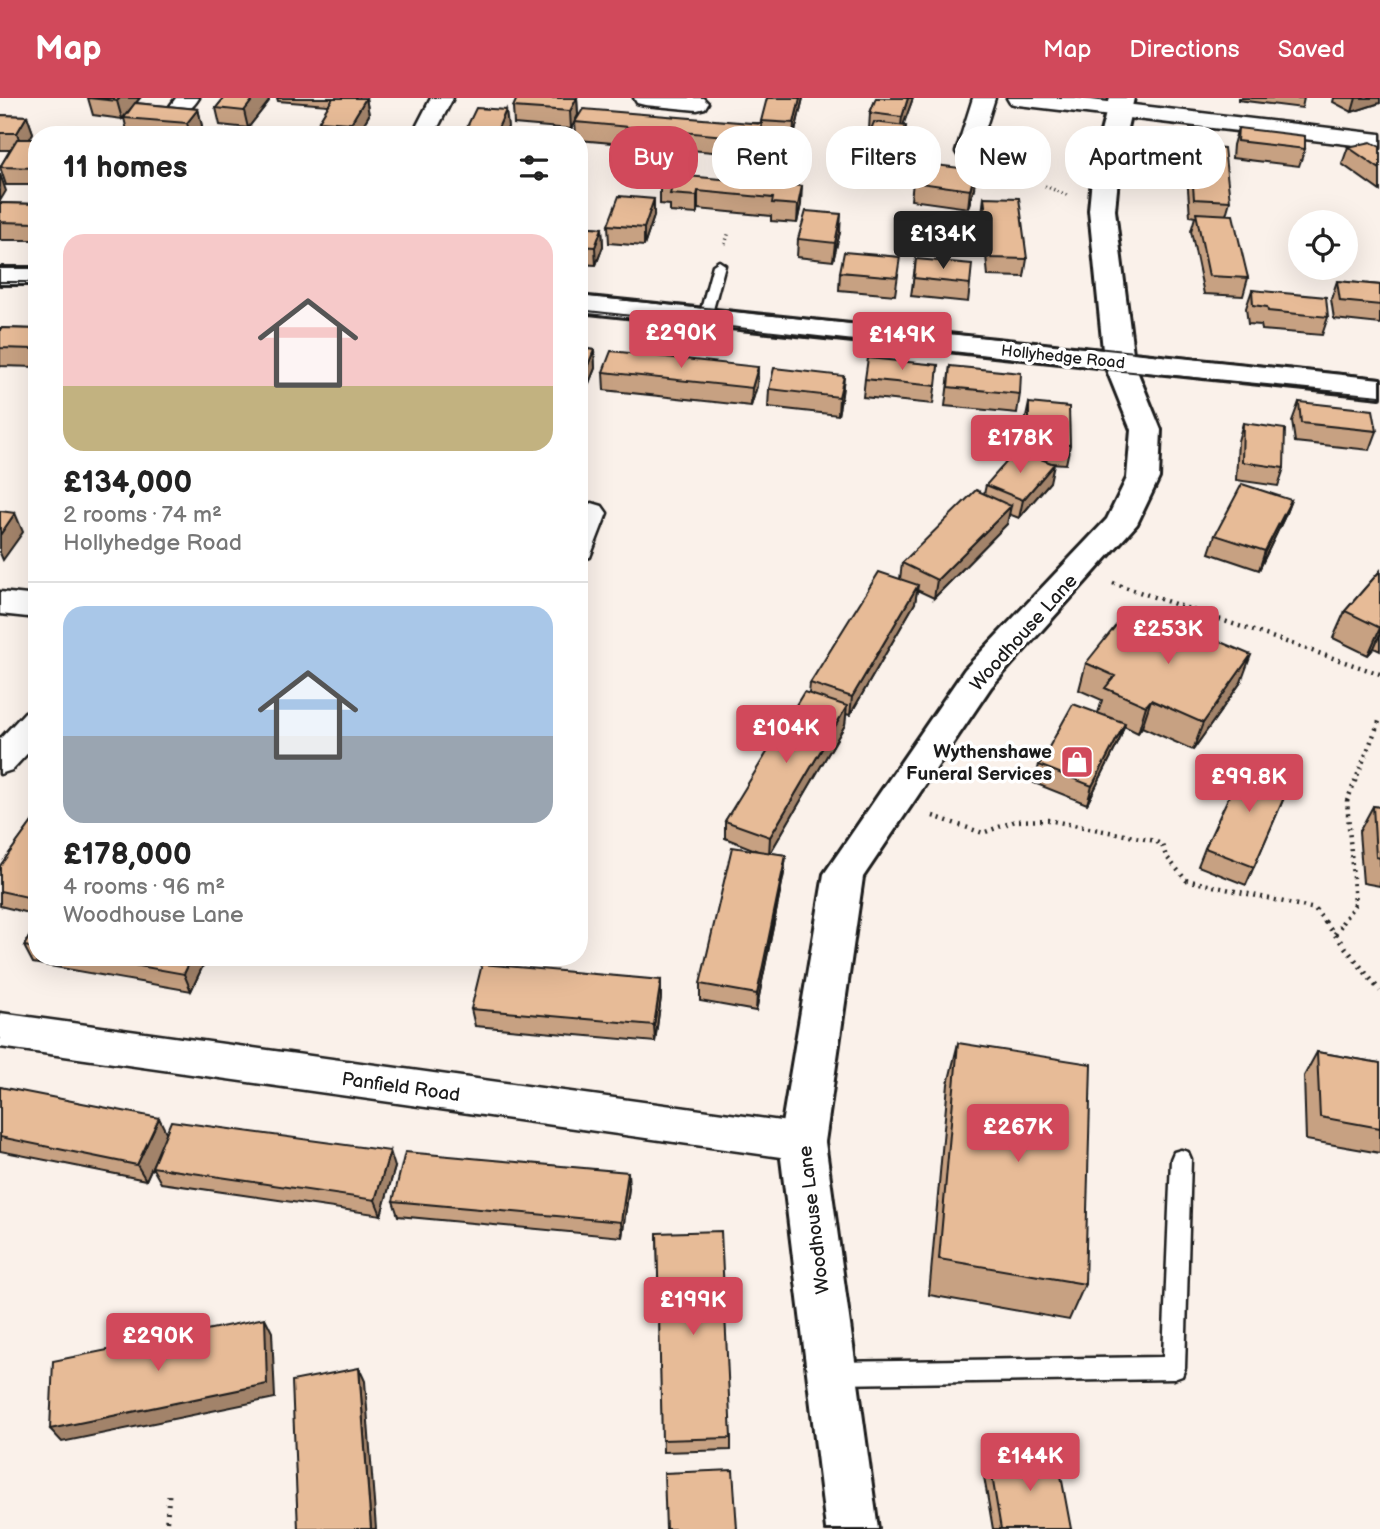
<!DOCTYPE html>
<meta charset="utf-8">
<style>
:root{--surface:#fff;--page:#f2f2f2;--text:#222;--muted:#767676;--line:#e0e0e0;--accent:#d1495b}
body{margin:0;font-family:"Balsamiq Sans",sans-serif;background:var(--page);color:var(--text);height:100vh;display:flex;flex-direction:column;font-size:26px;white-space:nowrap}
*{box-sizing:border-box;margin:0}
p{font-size:23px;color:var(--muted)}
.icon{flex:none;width:38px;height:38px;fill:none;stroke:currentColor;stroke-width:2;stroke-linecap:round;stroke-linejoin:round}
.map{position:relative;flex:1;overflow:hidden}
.details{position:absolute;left:28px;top:28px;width:560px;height:840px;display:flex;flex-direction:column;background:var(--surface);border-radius:28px;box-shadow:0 7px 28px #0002}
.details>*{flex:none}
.top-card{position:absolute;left:609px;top:28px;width:665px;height:63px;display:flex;gap:14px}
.fabs{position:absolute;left:1288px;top:112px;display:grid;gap:14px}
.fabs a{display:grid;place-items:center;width:70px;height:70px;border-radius:50%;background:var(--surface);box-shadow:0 7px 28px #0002;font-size:35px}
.price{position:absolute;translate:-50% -60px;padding:0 16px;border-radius:7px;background:var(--accent);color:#fff;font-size:23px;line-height:46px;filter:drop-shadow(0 2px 4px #0008)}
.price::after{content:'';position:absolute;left:50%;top:42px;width:21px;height:16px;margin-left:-10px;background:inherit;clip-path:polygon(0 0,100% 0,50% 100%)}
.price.current{background:#222;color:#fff}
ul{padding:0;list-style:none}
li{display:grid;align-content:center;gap:14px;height:371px;padding:0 35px}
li+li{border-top:2px solid var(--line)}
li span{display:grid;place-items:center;height:217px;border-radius:21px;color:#555}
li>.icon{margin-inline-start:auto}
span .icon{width:126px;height:126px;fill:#fffc;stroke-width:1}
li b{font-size:30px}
h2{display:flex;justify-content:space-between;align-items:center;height:84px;padding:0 35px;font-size:30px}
.pill{padding:0 24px;border-radius:28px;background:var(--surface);box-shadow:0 7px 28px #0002;font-size:24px;line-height:63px}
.pill.current{background:var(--accent);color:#fff}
header{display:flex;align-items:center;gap:42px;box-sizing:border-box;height:98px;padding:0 35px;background:var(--accent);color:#fff}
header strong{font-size:33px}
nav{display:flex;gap:38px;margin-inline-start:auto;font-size:24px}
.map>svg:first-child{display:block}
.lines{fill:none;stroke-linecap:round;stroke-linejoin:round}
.service-casing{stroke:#1c1c1c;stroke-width:5}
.minor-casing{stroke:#1c1c1c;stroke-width:5}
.tertiary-casing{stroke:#1c1c1c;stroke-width:6}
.path-far2{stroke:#1c1c1c;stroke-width:3.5;stroke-dasharray:1 3.5;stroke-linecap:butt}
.path-far1{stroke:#1c1c1c;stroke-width:4.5;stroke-dasharray:2 5;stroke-linecap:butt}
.path{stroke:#1c1c1c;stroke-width:5;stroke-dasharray:2 6;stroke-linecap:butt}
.service{fill:#fff;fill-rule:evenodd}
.minor{fill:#fff;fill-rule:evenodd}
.tertiary{fill:#fff;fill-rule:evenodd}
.tram{stroke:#1c1c1c;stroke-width:2}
.wall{fill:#c7a182;stroke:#1c1c1c;stroke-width:2}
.shaded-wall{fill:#a2836a;stroke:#1c1c1c;stroke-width:2}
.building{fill:#e7bb97;stroke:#1c1c1c;stroke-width:2}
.labels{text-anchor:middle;stroke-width:7;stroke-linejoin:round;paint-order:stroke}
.far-street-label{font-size:16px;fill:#1c1c1c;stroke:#fff}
.street-label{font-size:19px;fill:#1c1c1c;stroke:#fff}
.poi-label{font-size:19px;font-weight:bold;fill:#1c1c1c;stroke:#fff;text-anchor:end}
</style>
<header>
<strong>Map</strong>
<nav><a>Map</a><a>Directions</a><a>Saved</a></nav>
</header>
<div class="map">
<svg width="1380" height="1431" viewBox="0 0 1380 1431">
<rect width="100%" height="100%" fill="#faf1ea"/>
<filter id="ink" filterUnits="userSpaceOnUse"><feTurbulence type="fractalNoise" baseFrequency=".0143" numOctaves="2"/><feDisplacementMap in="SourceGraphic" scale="14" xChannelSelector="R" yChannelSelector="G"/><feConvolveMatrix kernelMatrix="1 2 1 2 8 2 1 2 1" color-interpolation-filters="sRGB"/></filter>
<g filter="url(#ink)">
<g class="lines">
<defs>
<path id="service" d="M719 163 725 167 711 219 705 223 700 222 699 219 713 167Z
M1181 1052 1188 1054 1191 1061 1185 1270 1182 1278 1174 1281 834 1286 826 1283 823 1275 826 1267 834 1264 1163 1259 1171 1061 1174 1054Z"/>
<path id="minor" d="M176 0H199C192 11 186 16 173 13L170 8Z
M431 0H453L434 37H412Z
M634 0H703L708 5 705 10 697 12 645 7 637 5Z
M973 0H995L979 51 1022 71 1026 76 1022 81H1006L959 59 956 54Z
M1007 0H1074L1380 36V50L1018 7 1010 5Z
M592 405 602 408 607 415 590 459 579 462V412L582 408Z
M0 494 37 498V520L0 516Z
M37 611V645L12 672 0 676V641L25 614Z
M0 915 802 1026 817 1031 823 1044 817 1057 802 1062 0 949Z"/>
<path id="tertiary" d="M1110 0H1134L1120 60 1115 112 1133 255 1380 281V299L1137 273 1161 332 1159 380 1137 426 991 589 863 779 825 1044 878 1431H826L779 1044 824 776 965 571 1107 421 1127 380 1131 332 1106 270 579 214V198L1103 252 1089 112 1094 60Z
M0 170H37V186H0Z"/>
</defs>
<use href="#service" class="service-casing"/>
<use href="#minor" class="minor-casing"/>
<use href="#tertiary" class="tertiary-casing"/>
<path class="path-far2" d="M1045 88 1069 98
M725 146 729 134"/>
<path class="path-far1" d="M1113 485 1380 576
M933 718 983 735 1015 723 1048 722 1155 743 1162 747 1166 758 1186 782 1315 811 1326 825
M1342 825 1355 806 1347 703 1380 621"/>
<path class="path" d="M1325 824 1380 893
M1335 836 1343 824
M166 1431 169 1397"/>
<use href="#service" class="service"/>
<use href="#minor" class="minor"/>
<use href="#tertiary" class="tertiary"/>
<path class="tram" d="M0 170H37
M0 184H37
M579 197 1380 279
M579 212 1122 273 1380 298"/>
</g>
<path class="wall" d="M88 0H140L136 5 198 11 202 28 196 37H128L124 20 129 13 122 21 93 17Z
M224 0H268L269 3 248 30 220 27 216 10Z
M277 0H366L369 17 357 37H312L321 34 319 23 329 7 278 3Z
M577 0 578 17 571 31 514 26 513 9Z
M803 0 793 42 761 40 757 58 579 42V37H576L575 24 761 25V23Z
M876 0H913L903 27 904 45 894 70 863 66 864 49 871 32H869L870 15Z
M1238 0H1304L1302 10 1238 2Z
M1334 0H1380V5L1352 14 1333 4Z
M0 17 27 18 33 35 29 41H37V87H6L0 69 10 52H0Z
M1238 30 1305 51 1299 68 1232 60 1233 47Z
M1190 47 1230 103 1226 117 1248 180 1243 198 1204 196 1191 133 1195 119 1190 118 1186 64Z
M1348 49H1380V93L1342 66Z
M664 76 801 106 797 125 771 123V118L698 111 697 116 670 114V107L660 106V88Z
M913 84 974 90 968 110 911 102Z
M984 99 1027 161 1024 179 988 178 982 116Z
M0 105 37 106V142H0Z
M654 118 644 148 609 145 608 127Z
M579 128 602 130 603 148 596 167 579 166Z
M840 134 833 163 797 159 798 141Z
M916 161 970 186 968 204 911 198Z
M840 174 898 177 895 197 839 192Z
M1337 183 1380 187V226L1334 221 1331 201Z
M1252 192 1328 219 1322 237 1262 232 1261 227 1248 226 1246 210Z
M0 230 37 231V269L0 268Z
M579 250 594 252 595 270 587 290 579 289Z
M938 267 933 306 863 299 865 281Z
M950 268 1020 296 1017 315 945 308Z
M758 269 757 288 751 308 604 292 603 274Z
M844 278 842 296 838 317 768 309 769 291Z
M1299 304 1377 333 1370 352 1295 344 1292 323Z
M1029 305 1070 347 1066 366 1050 365V384L1019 420 1009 416 1007 426 934 500 917 492 915 505 850 617 846 616 845 627 770 755 786 757 784 775 756 913 700 903V886L758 753 725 740V723L809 596 810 585 900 481 902 465 984 396 986 387 1025 355V324Z
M1243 325 1284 370 1278 388 1236 382 1238 343Z
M1291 402 1284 420 1259 472 1209 455 1215 437Z
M1380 473V553L1374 550 1368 557 1333 540 1345 513Z
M1086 565 1241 584 1193 652 1142 629 1138 635 1124 628 1119 643 1087 706 1034 685 1039 667 1098 615 1102 602 1079 592Z
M1292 681 1246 787 1198 768 1205 750Z
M1373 708 1380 709V788L1363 785 1359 734Z
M37 717 36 817 0 808V768Z
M37 825V859H207L191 893 33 865 24 848Z
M661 882V899L655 944 475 928 471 911Z
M958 945 1085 1186 1069 1222 929 1197 948 986Z
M1317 954 1380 965V1055L1306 1042 1304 978Z
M0 989 167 1035 395 1069 381 1117 161 1085 152 1069 156 1060 146 1082 0 1053Z
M629 1090 622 1139 398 1118 393 1103Z
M657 1135 731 1340V1352L663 1354Z
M989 1360 1071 1431H993L983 1373Z"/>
<path class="shaded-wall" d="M120 0H140L122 21 117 3Z
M254 0H268L269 3 248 30 244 13Z
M366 0 369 17 357 37H353L351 25Z
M577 0 578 17 571 31 570 13Z
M800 0H803L793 42 794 25Z
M908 0H913L900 36 902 19Z
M1356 0H1380V5L1352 14Z
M198 11 202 28 196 37H190L187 25Z
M506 12 508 29 504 37H495Z
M27 18 33 35 23 53 17 35Z
M762 26 761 43 757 58V41Z
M906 28 904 45 894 70 896 53Z
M976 72 974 90 968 110 970 92Z
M0 76 6 93 0 103Z
M802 88 801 106 797 125 798 107Z
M698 93V111L697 116V98Z
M654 101V118L644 148V130Z
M841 116 840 134 833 163 835 145Z
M602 130 603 148 596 167 595 149Z
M594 252 595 270 587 290 586 272Z
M758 269 757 288 751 308 752 290Z
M844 278 842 296 838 317 839 299Z
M1054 366 1050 384 1019 420 1023 402Z
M1291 402 1284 420 1259 472 1265 453Z
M1011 408 1007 426 934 500 937 482Z
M15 415 23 434 3 462 0 455V437Z
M918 487 915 505 850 617 852 599Z
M1380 530V536L1374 550 1368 557Z
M1251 557 1241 584 1193 652 1203 625Z
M1151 602 1142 629 1138 635 1146 608Z
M847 608 845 627 769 757 770 739Z
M1125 625 1119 643 1087 706 1092 688Z
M786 757 784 775 756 913 757 896Z
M37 786 36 817 27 799Z
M192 859H207L191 893 184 876Z
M661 882V899L655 944 654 927Z
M159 1020 167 1036 146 1082 137 1067Z
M390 1053 395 1069 381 1117 375 1102Z
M628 1074 629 1090 622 1139 621 1124Z
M265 1220 272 1234 275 1300 62 1344 50 1331Z
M359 1270 365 1283 376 1431H371Z"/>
<path class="building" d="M88 0H120L117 3Z
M224 0H254L244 13 216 10Z
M333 0H366L351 25 319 23Z
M517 0H577L570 13 513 9Z
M767 0H800L794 25 761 23Z
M876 0H908L902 19 870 15Z
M135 5 198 11 187 25 124 20Z
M476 10 506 12 495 37H463Z
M583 11 762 26 757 41 575 24Z
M0 17 27 18 17 35H0Z
M874 24 906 28 896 53 864 49Z
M1238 30 1305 38V51L1237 43Z
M314 33 345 36 344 37H312Z
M17 41H37V70L0 69Z
M1371 44 1380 49V71L1348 49Z
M1190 47 1224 50 1230 103 1194 101Z
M920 65 976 72 970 92 913 84Z
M664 76 802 88 798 107 772 105 773 100 698 93 697 98 670 96 672 89 660 88Z
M619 98 654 101 644 130 608 127Z
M984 99 1019 100 1027 161 991 160Z
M0 105 37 106V125L0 124Z
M806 113 841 116 835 145 798 141Z
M1196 115 1233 117 1248 180 1209 178Z
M579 128 602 130 595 149 579 148Z
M844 154 900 159 897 179 840 174Z
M916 161 972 166 970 186 914 180Z
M1337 183 1380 187V207L1340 203Z
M1252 192 1326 199 1328 219 1268 213 1267 209 1253 207Z
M0 230 37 231V246L35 251 0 250Z
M579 250 594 252 586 272 579 271Z
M611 253 758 269 752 290 603 274Z
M868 260 938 267 936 288 865 281Z
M950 268 1021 275 1020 296 948 289Z
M774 270 844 278 839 299 769 291Z
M1299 304 1373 312 1377 333 1301 325Z
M1029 305 1069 309 1070 347 1029 344Z
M1243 325 1285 331 1284 370 1242 364Z
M1017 352 1054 366 1023 402 986 387Z
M1242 386 1291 402 1265 453 1215 437Z
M976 392 1011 408 937 482 902 465Z
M0 413 15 415 0 437Z
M1380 473V530L1345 513Z
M879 474 918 487 852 599 810 585Z
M1126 515 1157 529 1164 520 1251 557 1203 625 1151 602 1146 608 1105 590 1115 578 1086 565Z
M804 594 847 608 770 739 725 723Z
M1073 606 1125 625 1092 688 1039 667Z
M1245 663 1292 681 1254 769 1205 750Z
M1373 708 1380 709V760L1376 759Z
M37 717V786L27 799 0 793V768Z
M732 749 786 757 757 896 700 886Z
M37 825V850L24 848Z
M89 859H192L184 876Z
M482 866 661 882 654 927 471 911Z
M958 945 1091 966 1085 1186 939 1161Z
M1317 954 1380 965V1030L1320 1019Z
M0 989 159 1020 137 1067 0 1039Z
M171 1023 390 1053 375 1102 152 1069Z
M405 1054 628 1074 621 1124 393 1103Z
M721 1133 731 1340 662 1342 657 1135Z
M265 1220 267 1286 50 1331 53 1263Z
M359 1270 371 1431H298L292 1283Z
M1057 1356 1071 1431H1001L989 1360Z
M733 1372 737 1431H666L664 1375Z"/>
</g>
<defs>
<symbol id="shop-square" viewBox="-11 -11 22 22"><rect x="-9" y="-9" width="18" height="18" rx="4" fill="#d1495b" stroke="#fff"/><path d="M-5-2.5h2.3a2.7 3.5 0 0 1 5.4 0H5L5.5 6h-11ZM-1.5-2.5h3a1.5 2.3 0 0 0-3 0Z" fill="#fff"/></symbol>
</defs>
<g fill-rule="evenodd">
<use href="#shop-square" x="1058" y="645" width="38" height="38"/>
</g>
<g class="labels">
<g class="far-street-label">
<text transform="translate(1063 258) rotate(6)" y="6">Hollyhedge Road</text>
</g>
<g class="street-label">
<text transform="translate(1023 534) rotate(-48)" y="7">Woodhouse Lane</text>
<text transform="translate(401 988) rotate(8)" y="7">Panfield Road</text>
<text transform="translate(813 1122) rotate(-97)" y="7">Woodhouse Lane</text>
</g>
<g class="poi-label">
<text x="1052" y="660">Wythenshawe<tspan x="1052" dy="22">Funeral Services</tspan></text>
</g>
</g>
</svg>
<div class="fabs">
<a><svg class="icon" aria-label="locate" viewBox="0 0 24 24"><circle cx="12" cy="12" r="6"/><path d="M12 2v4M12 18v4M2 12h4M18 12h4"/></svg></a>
</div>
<b class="price current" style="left:943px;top:173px">£134K</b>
<b class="price" style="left:681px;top:272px">£290K</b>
<b class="price" style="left:902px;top:274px">£149K</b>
<b class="price" style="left:1020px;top:377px">£178K</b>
<b class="price" style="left:1168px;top:568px">£253K</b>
<b class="price" style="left:786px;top:667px">£104K</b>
<b class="price" style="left:1249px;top:716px">£99.8K</b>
<b class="price" style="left:1018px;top:1066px">£267K</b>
<b class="price" style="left:693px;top:1239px">£199K</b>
<b class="price" style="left:158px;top:1275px">£290K</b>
<b class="price" style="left:1030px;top:1395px">£144K</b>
<div class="top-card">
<a class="pill current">Buy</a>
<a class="pill">Rent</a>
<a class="pill">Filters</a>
<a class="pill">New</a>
<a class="pill">Apartment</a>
</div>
<section class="details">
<h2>11 homes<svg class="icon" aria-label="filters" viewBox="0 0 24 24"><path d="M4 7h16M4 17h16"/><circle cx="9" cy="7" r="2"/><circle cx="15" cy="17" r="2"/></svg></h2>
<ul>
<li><span style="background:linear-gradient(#f6c9c9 70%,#c2b280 0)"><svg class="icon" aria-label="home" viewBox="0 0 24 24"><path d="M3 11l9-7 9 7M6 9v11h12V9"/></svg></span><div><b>£134,000</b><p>2 rooms · 74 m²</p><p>Hollyhedge Road</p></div></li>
<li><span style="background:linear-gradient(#a9c7e8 60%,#9aa5b1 0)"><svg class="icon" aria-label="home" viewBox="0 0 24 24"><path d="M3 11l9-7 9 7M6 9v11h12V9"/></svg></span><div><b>£178,000</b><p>4 rooms · 96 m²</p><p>Woodhouse Lane</p></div></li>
</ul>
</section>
</div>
